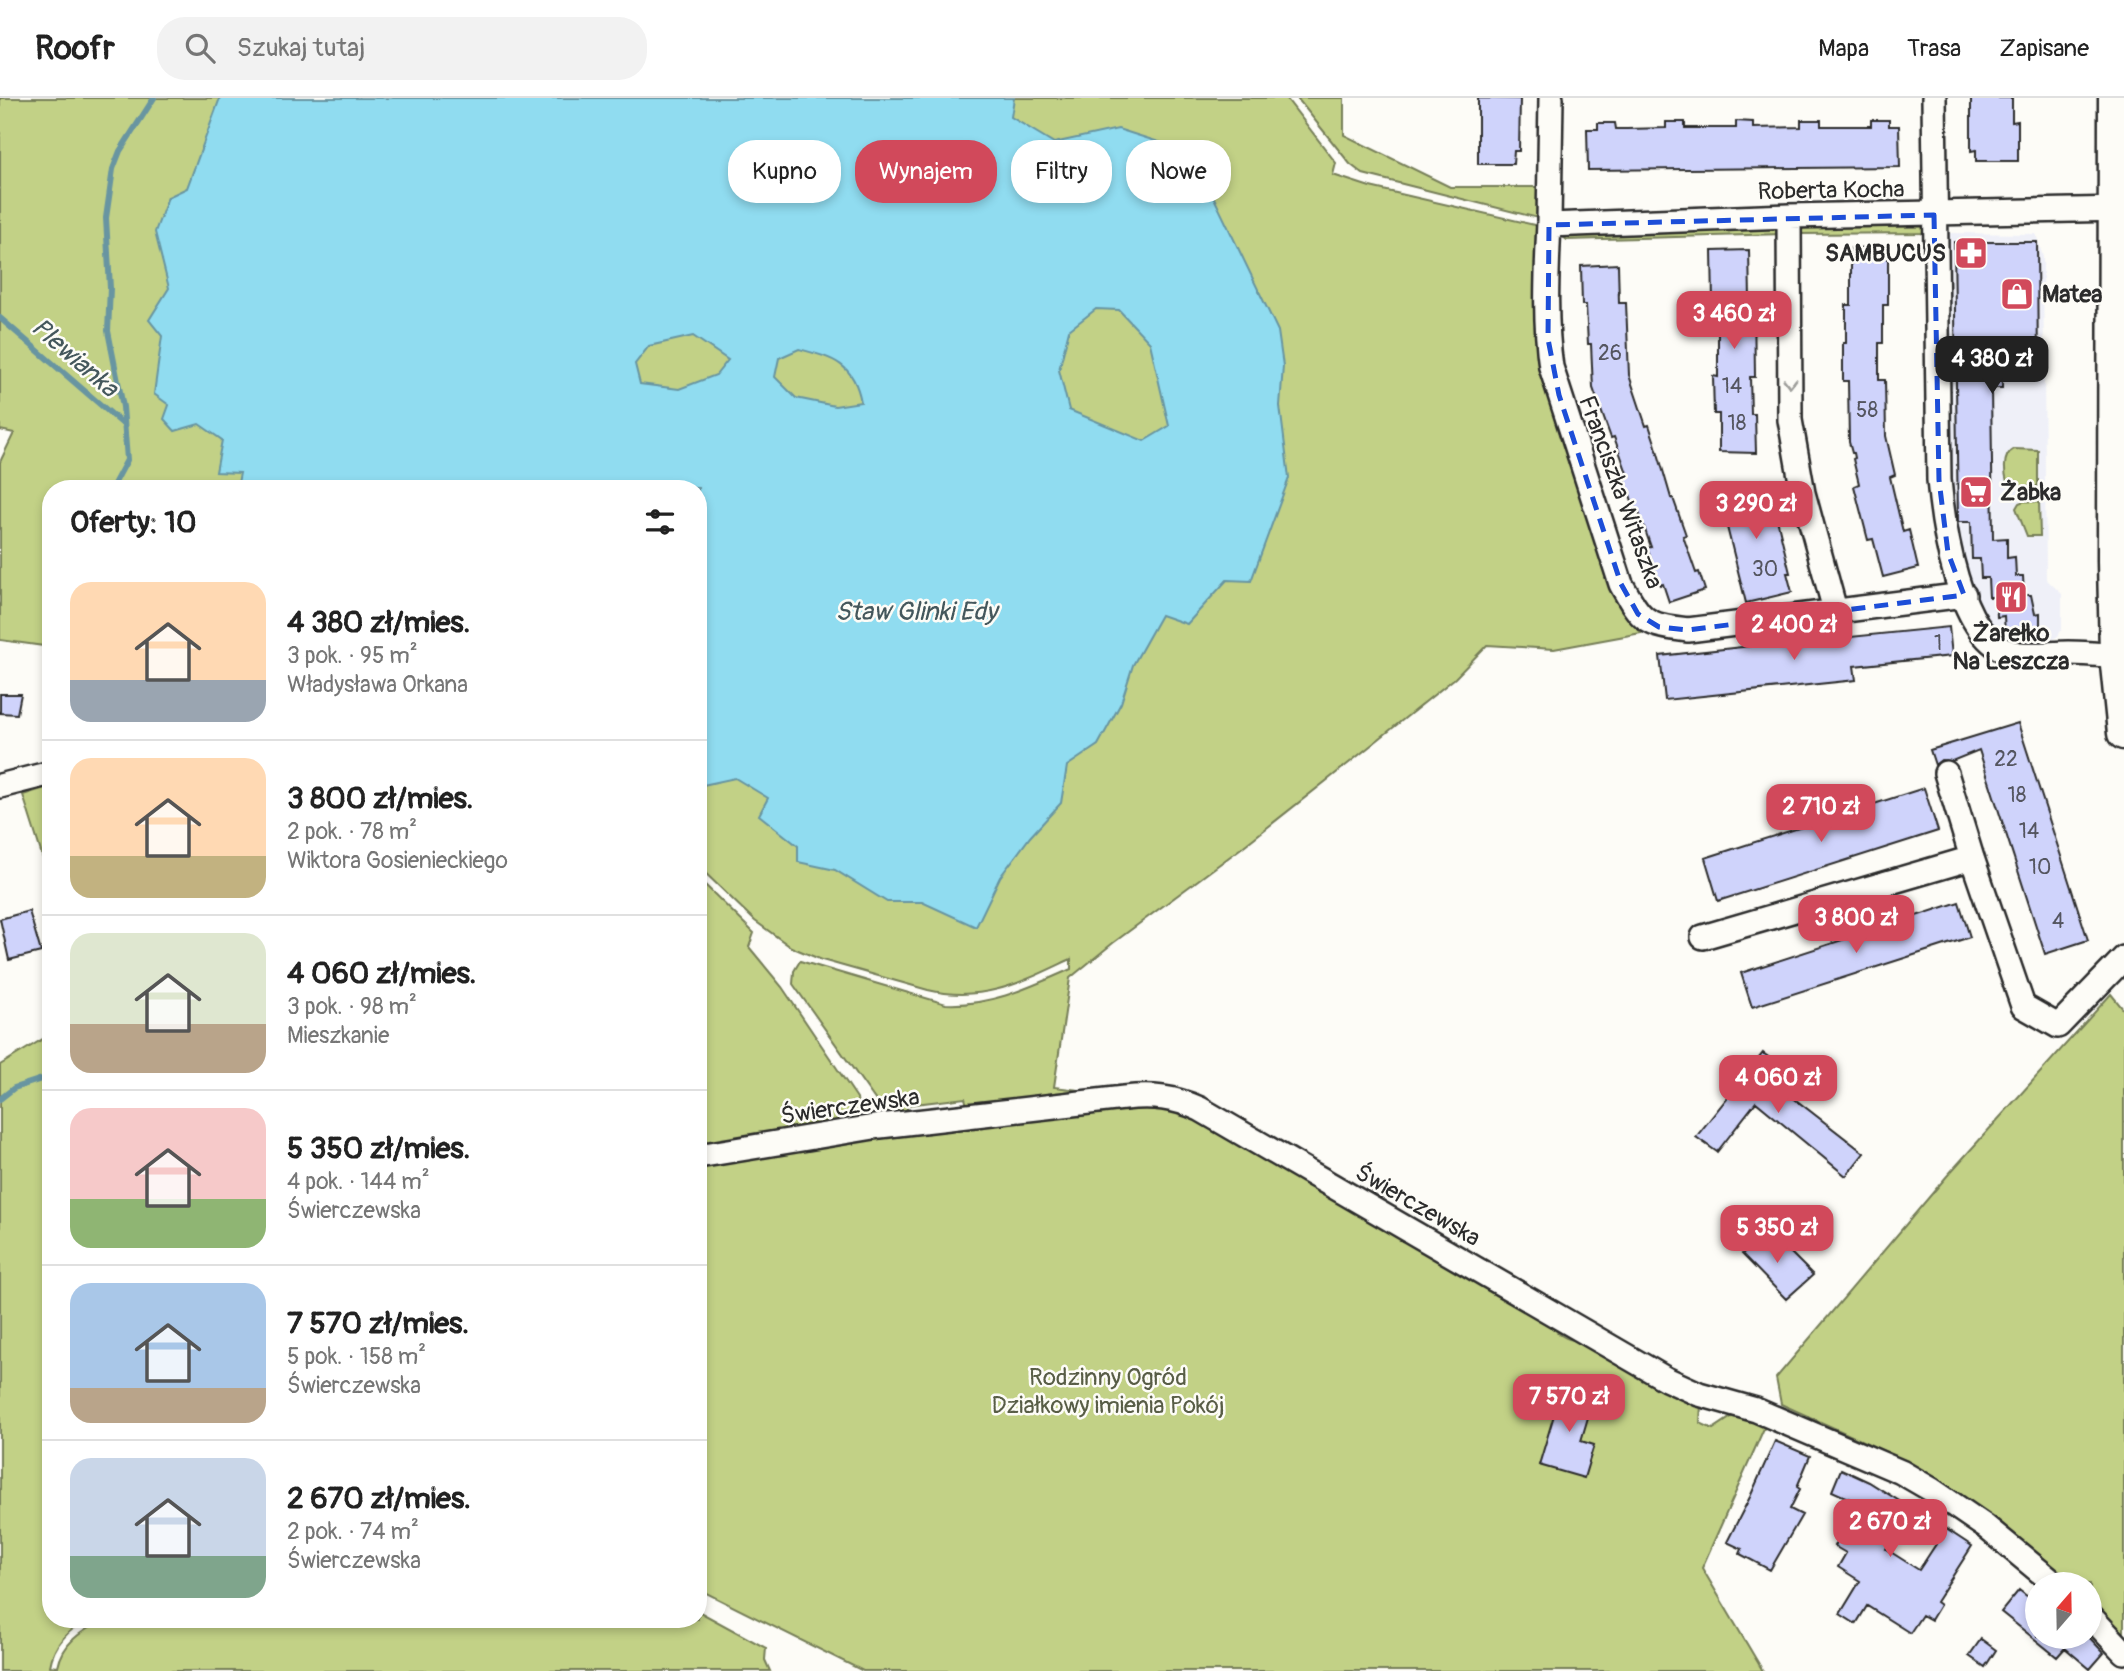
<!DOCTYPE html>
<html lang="pl">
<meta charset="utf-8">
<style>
:root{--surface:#fff;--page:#f2f2f2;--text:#222;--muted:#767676;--line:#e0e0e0;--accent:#d1495b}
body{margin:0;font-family:Pangolin,sans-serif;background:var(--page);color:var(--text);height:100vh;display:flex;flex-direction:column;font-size:26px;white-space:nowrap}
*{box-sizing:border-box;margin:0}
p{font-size:23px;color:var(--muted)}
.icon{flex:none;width:38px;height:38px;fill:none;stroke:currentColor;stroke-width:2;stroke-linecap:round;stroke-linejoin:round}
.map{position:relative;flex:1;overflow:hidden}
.panel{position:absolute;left:42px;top:382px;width:665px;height:1148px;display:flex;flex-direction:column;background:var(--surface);border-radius:28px;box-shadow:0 4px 10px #0003}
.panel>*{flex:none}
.guide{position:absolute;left:728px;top:42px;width:665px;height:63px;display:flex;gap:14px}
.needle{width:46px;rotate:20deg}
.tools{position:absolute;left:2025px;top:1474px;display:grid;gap:14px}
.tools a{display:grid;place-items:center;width:77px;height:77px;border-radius:50%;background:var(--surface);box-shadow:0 4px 10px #0003;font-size:35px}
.price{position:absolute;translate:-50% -60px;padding:0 16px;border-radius:14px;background:var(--accent);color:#fff;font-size:23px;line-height:46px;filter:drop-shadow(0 2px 4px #0008)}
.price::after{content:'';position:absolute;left:50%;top:42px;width:21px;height:16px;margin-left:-10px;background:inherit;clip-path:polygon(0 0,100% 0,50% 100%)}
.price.active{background:#222;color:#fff}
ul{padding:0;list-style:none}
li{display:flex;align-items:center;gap:21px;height:175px;padding:0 28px}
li+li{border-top:2px solid var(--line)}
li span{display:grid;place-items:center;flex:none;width:196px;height:140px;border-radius:21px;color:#555}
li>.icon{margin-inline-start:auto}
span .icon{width:84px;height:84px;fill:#fffc;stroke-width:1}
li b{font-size:30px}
h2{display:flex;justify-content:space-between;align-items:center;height:84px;padding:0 28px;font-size:30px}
.tag{padding:0 24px;border-radius:28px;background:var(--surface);box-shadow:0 4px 10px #0003;font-size:24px;line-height:63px}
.tag.active{background:var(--accent);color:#fff}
header{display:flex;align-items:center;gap:42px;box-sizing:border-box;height:98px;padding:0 35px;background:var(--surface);border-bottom:2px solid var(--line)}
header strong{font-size:33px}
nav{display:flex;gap:38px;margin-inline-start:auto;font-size:24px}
.search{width:490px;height:63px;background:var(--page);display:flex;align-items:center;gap:18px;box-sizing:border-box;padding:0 24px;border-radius:28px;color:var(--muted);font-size:26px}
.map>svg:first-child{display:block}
.built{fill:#eff0f8}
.green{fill:#c2d186;stroke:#767e58;stroke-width:2}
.water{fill:#90dcf0;stroke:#6895a1;stroke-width:2;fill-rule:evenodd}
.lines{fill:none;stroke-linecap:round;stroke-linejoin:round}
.stream{stroke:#6895a1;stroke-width:6}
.building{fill:#cfd3fb;stroke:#2b2b2b;stroke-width:2}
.street-casing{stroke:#2b2b2b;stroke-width:28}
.secondary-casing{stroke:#2b2b2b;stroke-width:37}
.street{stroke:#fdfcf7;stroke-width:23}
.secondary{stroke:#fdfcf7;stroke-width:32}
.oneway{stroke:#9e9e9b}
.marked{fill:none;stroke:#1d4ed8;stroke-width:5;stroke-dasharray:14 9;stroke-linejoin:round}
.labels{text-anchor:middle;stroke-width:5;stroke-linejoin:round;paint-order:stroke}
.number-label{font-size:21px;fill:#54555f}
.street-label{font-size:24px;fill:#2b2b2b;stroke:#fdfcf7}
.poi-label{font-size:24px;font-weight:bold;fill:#2b2b2b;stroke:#fdfcf7;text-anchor:start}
.park-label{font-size:24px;fill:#585d46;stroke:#fdfcf7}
.water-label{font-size:26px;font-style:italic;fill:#44575c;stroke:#fdfcf7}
</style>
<header>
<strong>Roofr</strong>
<div class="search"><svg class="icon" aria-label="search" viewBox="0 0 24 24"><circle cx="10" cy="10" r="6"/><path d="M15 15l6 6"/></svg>Szukaj tutaj</div>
<nav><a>Mapa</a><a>Trasa</a><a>Zapisane</a></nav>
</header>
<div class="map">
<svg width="2124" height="1573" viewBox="0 0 2124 1573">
<rect width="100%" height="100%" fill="#fdfcf7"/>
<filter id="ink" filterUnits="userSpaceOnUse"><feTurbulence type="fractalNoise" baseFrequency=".0143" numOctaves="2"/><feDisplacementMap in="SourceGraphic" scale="14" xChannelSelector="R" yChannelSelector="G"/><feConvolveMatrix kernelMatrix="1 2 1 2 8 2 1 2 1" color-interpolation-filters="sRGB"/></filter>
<g filter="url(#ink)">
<path class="built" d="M1947 135 2036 136 2043 159 2046 481 2062 496V531L2058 538 2052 542 2006 543 2000 540 1981 515 1958 449 1953 426Z"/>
<path class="green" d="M0 0H1286L1336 65 1333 77 1370 89 1539 128 1541 204 1619 503 1641 535 1554 551 1487 547 1455 580 1349 665 1240 751 1113 845 1070 880 1054 989 1104 995 968 1011 965 1000 907 1007V1013L886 1011 876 1003 793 886 794 873 800 863 946 906C991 908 1030 889 1071 871V861C1022 884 984 905 928 892L822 862 791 849 755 823 698 768V390H51V549L0 542V364L14 335 0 332Z
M1297 0H1344V37L1450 89H1539L1538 120 1363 76 1350 66Z
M1922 125 1926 130 1925 135 1800 136 1803 130 1809 127Z
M1775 127 1783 136 1567 142 1563 139 1571 135Z
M2014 351 2038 352V388H2013L2007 384C2004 372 2002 357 2014 351Z
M2024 403 2039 404 2040 438H2027L2016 410 2019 405Z
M51 688V786L23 697Z
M698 780 754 835 749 849 782 889 857 1000 858 1010 854 1021 698 1050Z
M2111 896 2124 912V1542L2090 1506V1486H2068C2020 1439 1964 1394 1904 1363 1864 1342 1822 1325 1781 1306L1776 1280 1947 1078Z
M51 936V1521H88C69 1532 54 1545 50 1568L58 1569C63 1543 83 1533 104 1521H698V1513L766 1550 765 1562 770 1573H0V967Z
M1143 1007 1178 1010 1552 1227C1557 1236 1567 1243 1578 1242L1701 1306 1700 1325 1713 1331 1736 1316 1765 1328 1702 1470 1763 1573H863L698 1491V1066L884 1036Z"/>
<path class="water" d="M220 0H1014L1011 19 1054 45 1118 31 1168 47 1204 79 1278 233 1283 268 1280 308 1289 380 1251 483 1227 482 1187 526 1161 517 1133 567 1121 605 1098 647 1067 668 1061 705 1030 739 1000 779 976 829 922 804H887L835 772 798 764V748L759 717 768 700 735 680 703 687 698 685V390H237L240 375 216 374 222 342 199 326 175 333 164 321 169 307 154 296 162 238 149 222 169 190 155 134 168 99 187 90ZM1096 211 1119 212 1150 245 1169 328 1144 343 1069 312 1059 272 1069 232ZM693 238 728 262 716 277 679 291 640 286 635 266 649 248ZM799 251C833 260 854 265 861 304L835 308 796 300 775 279 779 260Z"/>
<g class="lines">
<path class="stream" d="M0 220 124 327
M112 390 127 362 123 309 108 233 110 190 106 120 113 71 120 53 154 0
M0 1001 14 990 51 978"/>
</g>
<path class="building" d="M1478 0 1520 1 1519 53H1514L1513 66H1478Z
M1971 0H2012V24L2018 23V63H1976V52L1971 53Z
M1801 22H1821V28H1871V22H1889V28H1899L1900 69 1588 72 1587 31H1598V25H1615L1616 31H1627L1666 30V24H1685V30H1736V23L1753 24V30L1801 29Z
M1954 144H2037L2038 281H2002V290H1991L1993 441 2007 440V460L2015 459 2016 478H2023L2024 497H2031L2035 516 2040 515V536H2005L2004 518 1997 519 1996 499H1989L1988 480H1981L1980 461H1972L1971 424H1958Z
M1888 149V207H1883V245H1879V282H1885L1886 338 1895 377 1890 379 1903 434 1909 432 1918 470 1883 479 1873 441 1868 442 1854 388 1859 386 1853 361 1855 360 1854 355H1852L1849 344 1848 283H1843V245H1846V207H1851V150Z
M1749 152 1750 202H1754L1755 279H1750L1751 316H1755L1756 355 1719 354V316H1714L1713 278 1718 279V204H1713L1712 153Z
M1618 166 1619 205H1626L1629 277 1646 328 1649 327 1655 345 1671 400H1673L1686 437 1683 438 1696 475 1699 474 1705 492 1669 504 1663 486 1660 487 1647 450 1651 449 1638 412H1635L1629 394 1623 377 1627 375 1614 339 1611 340 1593 290 1591 246H1588L1586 207H1582L1581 168Z
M1762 382 1765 393 1770 392 1790 475H1787L1792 494 1746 505 1718 393Z
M1949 529 1952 558 1854 568 1856 582 1665 602 1660 558 1851 537V539Z
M0 596H21L17 616 0 615Z
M2018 625 2088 842 2045 856 1979 652 1952 663 1941 662 1935 667 1930 652Z
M1924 690 1938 733 1718 803 1705 760Z
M1959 804 1970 839 1752 909 1741 875Z
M29 813 41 854 9 862 0 821Z
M1763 955 1797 980 1787 995 1864 1055 1846 1078 1756 1004 1717 1054 1696 1039Z
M1768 1132 1813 1177 1786 1201 1742 1156Z
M1563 1287 1595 1296 1581 1343 1594 1347 1584 1380 1539 1367Z
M1775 1343 1810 1358 1797 1389 1800 1391 1790 1411 1802 1417 1770 1472 1740 1456 1742 1451 1727 1444 1750 1399Z
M1841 1371 1869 1384 1912 1411 1886 1451 1919 1472 1946 1431 1972 1448 1936 1504 1940 1507 1931 1522 1922 1517 1910 1535 1867 1508 1856 1526 1840 1516 1860 1483 1838 1469 1846 1455 1834 1448 1859 1405 1832 1393Z
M2019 1492 2037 1506V1538H2088L2104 1555 2090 1571 2065 1550 2057 1559 2001 1514Z
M1981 1541 1996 1552 1985 1569 1969 1558Z"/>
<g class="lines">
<defs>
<path id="street" d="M1551 0C1550 41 1550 83 1549 124 1547 172 1544 221 1551 269L1621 486C1642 523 1644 527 1688 532L1964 497
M1934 0 1939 382C1943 427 1958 539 2009 554 2027 559 2049 555 2068 555 2084 555 2100 557 2116 557
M1789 118 1790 322 1803 395 1835 512
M1549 127 1789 118 2124 111
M1946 675 1972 760 2023 908 2058 928 2124 860
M0 688 51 675
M1703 839 1972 760
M698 1058 880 1028 1124 1000C1152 997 1174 999 1200 1011L1666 1281 1699 1296 1756 1312 1901 1374 1932 1392 1986 1429 2055 1486
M2090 1518 2124 1554"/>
<path id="secondary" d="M2115 0 2114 463 2116 557 2124 635"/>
</defs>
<use href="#street" class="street-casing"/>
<use href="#secondary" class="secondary-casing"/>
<use href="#street" class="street"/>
<use href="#secondary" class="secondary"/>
</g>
<defs><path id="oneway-chevron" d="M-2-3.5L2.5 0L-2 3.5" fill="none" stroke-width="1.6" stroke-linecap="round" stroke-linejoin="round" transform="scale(1.75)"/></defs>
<use class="oneway" href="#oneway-chevron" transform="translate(1790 285) rotate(90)"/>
</g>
<path class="marked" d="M1934 117 1939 382 1948 455 1964 497 1688 532 1659 529 1638 516 1621 486 1559 297 1548 241 1549 127Z"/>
<defs>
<symbol id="pharmacy-square" viewBox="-11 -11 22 22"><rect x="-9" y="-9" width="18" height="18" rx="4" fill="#d1495b" stroke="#fdfcf7"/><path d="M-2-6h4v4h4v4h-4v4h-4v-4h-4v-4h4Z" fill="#fff"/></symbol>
<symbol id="shop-square" viewBox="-11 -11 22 22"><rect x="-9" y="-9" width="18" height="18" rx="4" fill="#d1495b" stroke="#fdfcf7"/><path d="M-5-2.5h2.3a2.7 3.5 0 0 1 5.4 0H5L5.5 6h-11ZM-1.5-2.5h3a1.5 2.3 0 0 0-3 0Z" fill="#fff"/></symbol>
<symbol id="supermarket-square" viewBox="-11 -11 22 22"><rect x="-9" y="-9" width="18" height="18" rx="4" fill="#d1495b" stroke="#fdfcf7"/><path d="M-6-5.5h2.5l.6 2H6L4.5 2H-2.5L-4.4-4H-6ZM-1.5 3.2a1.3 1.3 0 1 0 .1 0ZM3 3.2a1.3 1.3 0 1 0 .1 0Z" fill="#fff"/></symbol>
<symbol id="restaurant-square" viewBox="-11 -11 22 22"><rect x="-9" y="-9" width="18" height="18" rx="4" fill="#d1495b" stroke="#fdfcf7"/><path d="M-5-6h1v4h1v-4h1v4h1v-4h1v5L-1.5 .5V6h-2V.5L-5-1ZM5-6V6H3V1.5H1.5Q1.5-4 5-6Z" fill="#fff"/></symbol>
</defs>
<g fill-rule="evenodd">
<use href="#pharmacy-square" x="1952" y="136" width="38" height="38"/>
<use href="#shop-square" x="1998" y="177" width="38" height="38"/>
<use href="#supermarket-square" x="1957" y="375" width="38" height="38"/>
<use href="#restaurant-square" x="1992" y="480" width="38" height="38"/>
</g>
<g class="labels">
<g class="number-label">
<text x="1610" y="262">26</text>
<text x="1732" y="295">14</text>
<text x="1867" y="319">58</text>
<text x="1737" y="332">18</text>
<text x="1765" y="478">30</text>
<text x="1938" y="552">1</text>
<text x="2006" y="668">22</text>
<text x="2017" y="704">18</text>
<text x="2029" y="740">14</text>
<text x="2040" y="776">10</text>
<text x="2058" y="830">4</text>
</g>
<g class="street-label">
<text transform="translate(1831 92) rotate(-1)" y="8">Roberta Kocha</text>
<text transform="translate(1621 394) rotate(70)" y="8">Franciszka Witaszka</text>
<text transform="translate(850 1008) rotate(-8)" y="8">Świerczewska</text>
<text transform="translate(1418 1107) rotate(30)" y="8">Świerczewska</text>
</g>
<g class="poi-label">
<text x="1946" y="163" text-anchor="end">SAMBUCUS</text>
<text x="2042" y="204">Matea</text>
<text x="2000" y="402">Żabka</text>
<text x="2011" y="543" text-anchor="middle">Żarełko<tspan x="2011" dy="28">Na Leszcza</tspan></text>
</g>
<g class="park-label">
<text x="1108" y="1287">Rodzinny Ogród<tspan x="1108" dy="28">Działkowy imienia Pokój</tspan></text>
</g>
<g class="water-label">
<text transform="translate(75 259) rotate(41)" y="9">Plewianka</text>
<text x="916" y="522">Staw Glinki Edy</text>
</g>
</g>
</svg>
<div class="tools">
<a><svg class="needle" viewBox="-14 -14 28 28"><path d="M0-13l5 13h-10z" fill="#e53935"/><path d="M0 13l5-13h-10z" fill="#767676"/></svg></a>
</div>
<b class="price" style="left:1734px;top:253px">3 460 zł</b>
<b class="price active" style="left:1992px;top:298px">4 380 zł</b>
<b class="price" style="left:1756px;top:443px">3 290 zł</b>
<b class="price" style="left:1794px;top:564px">2 400 zł</b>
<b class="price" style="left:1821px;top:746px">2 710 zł</b>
<b class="price" style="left:1856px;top:857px">3 800 zł</b>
<b class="price" style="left:1778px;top:1017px">4 060 zł</b>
<b class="price" style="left:1777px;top:1167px">5 350 zł</b>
<b class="price" style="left:1569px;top:1336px">7 570 zł</b>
<b class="price" style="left:1890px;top:1461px">2 670 zł</b>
<div class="guide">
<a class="tag">Kupno</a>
<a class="tag active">Wynajem</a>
<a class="tag">Filtry</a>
<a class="tag">Nowe</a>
</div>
<section class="panel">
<h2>Oferty: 10<svg class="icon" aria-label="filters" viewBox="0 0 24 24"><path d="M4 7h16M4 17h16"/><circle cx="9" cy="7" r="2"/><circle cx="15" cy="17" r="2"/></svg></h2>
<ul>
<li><span style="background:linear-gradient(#ffd9b3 70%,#9aa5b1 0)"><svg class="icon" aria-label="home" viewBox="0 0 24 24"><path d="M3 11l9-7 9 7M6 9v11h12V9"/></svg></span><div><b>4 380 zł/mies.</b><p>3 pok. · 95 m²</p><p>Władysława Orkana</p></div></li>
<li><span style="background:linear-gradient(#ffd9b3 70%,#c2b280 0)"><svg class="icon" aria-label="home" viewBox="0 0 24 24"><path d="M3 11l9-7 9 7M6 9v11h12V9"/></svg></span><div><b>3 800 zł/mies.</b><p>2 pok. · 78 m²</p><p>Wiktora Gosienieckiego</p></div></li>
<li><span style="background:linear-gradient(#dfe7d0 65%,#b9a48a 0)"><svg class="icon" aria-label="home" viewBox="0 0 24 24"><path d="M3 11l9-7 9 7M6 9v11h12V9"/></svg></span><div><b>4 060 zł/mies.</b><p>3 pok. · 98 m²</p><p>Mieszkanie</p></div></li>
<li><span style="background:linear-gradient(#f6c9c9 65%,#8fb573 0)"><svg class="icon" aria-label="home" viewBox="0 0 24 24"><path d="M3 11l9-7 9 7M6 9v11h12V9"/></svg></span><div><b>5 350 zł/mies.</b><p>4 pok. · 144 m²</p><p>Świerczewska</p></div></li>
<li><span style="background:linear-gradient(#a9c7e8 75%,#b9a48a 0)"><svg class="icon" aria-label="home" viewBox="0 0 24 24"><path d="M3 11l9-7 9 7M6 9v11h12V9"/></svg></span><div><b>7 570 zł/mies.</b><p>5 pok. · 158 m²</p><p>Świerczewska</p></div></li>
<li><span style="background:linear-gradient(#c9d6e8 70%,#7fa58c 0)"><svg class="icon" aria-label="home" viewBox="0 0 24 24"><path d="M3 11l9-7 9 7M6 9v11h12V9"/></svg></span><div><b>2 670 zł/mies.</b><p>2 pok. · 74 m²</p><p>Świerczewska</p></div></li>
</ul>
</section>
</div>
